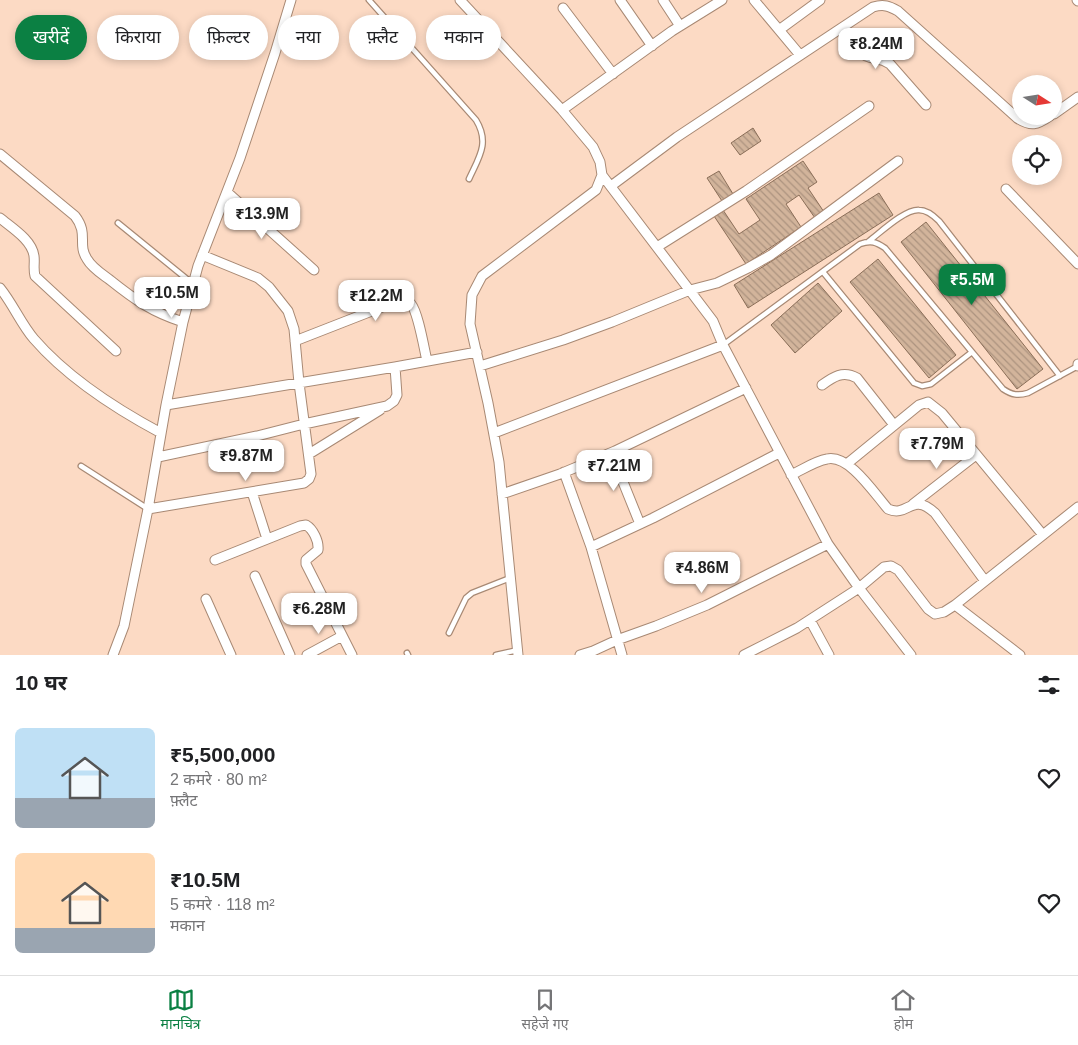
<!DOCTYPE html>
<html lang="hi">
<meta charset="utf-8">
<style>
:root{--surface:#fff;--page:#f6f6f6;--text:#202124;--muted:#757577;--line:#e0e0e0;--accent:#0b8043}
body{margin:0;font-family:Helvetica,"Noto Sans Devanagari",sans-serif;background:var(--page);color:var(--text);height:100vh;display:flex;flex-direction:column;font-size:19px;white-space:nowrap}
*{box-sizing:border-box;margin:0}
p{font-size:16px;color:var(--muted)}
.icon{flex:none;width:28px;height:28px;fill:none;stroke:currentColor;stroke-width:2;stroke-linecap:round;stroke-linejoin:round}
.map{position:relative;height:655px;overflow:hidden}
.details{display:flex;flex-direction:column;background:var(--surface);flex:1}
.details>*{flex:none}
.guide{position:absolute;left:15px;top:15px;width:500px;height:45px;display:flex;gap:10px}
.needle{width:32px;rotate:102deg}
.fabs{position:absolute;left:1012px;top:75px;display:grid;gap:10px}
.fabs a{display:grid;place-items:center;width:50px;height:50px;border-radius:50%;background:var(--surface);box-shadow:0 2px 8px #0003;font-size:25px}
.price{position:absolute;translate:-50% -42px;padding:0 11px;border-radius:10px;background:#fff;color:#222;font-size:16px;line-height:32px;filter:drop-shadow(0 1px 2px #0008)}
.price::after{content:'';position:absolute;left:50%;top:30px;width:15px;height:11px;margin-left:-8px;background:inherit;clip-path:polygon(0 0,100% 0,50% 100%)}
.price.current{background:var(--accent);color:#fff}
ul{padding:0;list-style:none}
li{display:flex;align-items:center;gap:15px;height:125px;padding:0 15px}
li span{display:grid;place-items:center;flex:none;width:140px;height:100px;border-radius:8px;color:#555}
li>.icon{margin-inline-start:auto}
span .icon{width:60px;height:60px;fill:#fffc;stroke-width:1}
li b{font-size:21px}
h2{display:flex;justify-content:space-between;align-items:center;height:60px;padding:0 15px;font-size:21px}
.pill{padding:0 18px;border-radius:22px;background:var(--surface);box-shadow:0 2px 8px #0003;font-size:18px;line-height:45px}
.pill.current{background:var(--accent);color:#fff}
.menu{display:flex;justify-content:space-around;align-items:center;height:70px;border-top:1px solid var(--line);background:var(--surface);font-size:14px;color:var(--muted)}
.menu a{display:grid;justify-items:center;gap:2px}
.menu .current{color:var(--accent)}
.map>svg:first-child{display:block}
.building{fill:url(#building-back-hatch);stroke:#8a6e58}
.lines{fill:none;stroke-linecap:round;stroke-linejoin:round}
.service-casing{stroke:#a88974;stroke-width:7}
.minor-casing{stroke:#a88974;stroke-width:11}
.service{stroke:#fff;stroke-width:4.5}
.minor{stroke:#fff;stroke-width:9}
</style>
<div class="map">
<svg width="1078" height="655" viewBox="0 0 1078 655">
<defs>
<pattern id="building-back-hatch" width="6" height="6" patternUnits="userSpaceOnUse" patternTransform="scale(1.25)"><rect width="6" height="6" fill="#d2b49b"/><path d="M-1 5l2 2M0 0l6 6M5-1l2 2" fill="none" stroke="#ac937f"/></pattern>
</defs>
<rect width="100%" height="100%" fill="#fcdac4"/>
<path class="building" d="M753 128 761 141 740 155 731 143Z
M803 161 817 182 808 188 824 212 815 218 799 195 786 204 801 227 746 264 714 216 723 210 739 234 760 220 746 199Z
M719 171 733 194 722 201 707 178Z
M879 193 893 215 748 308 734 285Z
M926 222 1043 369 1017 389 901 242Z
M878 259 956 355 929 378 850 282Z
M818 283 842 311 795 353 771 325Z"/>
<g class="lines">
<defs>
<path id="service" d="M369 0 476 120C490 143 479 157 469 179
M118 223 193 284
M869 241C881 232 905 209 919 210 926 210 934 216 939 221L1060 376
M823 272 914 383 922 386 931 384 972 352
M723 345 860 244C871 240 876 242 885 248L1003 389C1012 395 1018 396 1028 393L1078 366
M81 466 148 509
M449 633 466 598 472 593 510 578
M407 653 408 655
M496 655 518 650"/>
<path id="minor" d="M460 0 562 110 593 147 600 162 602 175 596 190 482 276 472 295 470 324 488 403 499 462 518 655
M620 0 652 46
M663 0 680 26
M754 0 800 55
M1077 0 1078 1
M563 8 613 74
M843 27C849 36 856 52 866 56 875 60 880 57 890 64L926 105
M779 30 820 0
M562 110 672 31 722 0
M1054 114 1078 97
M0 154 75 216C89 234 77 244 87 259 92 268 102 274 110 280 135 300 152 312 183 322
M602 175 713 321 723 345 828 544 859 588 911 655
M611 186 677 137 873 7C884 4 889 6 898 11L1017 118C1031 127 1037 125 1050 116
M1006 189 1078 264
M227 192 314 270
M0 218C12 228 32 240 34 256 35 263 33 268 35 276L116 351
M657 247 746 191 869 106
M0 288C13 304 21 324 34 339 67 377 118 410 161 433
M295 341 400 300C404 300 408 300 411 304 418 312 424 348 427 361
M1078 364V366
M480 366 563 340 612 322 690 290 717 283 748 268 771 255 898 161
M822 385C833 377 843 370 857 378L894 425
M166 405 395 367 477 352
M494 433 723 345
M615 451 619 472 640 524
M309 454 380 410
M158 457 257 436 304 424 387 406 394 401 397 395 395 367
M848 463 919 405 928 402 942 413 1043 535
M564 472 591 547 622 655
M791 475C802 470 815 461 827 459 849 454 874 493 888 509 909 518 911 491 935 513L985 581
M252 492 267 539
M502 494 560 474 615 451 746 388
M913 504 976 455
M148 509 304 483 309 479 311 474 299 383 294 329 288 311 269 287 258 278 202 255
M591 547 653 518 779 453
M215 560 300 526 306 525C313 529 319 541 318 550L306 560V564L352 655
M255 576 290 655
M206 599 231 655
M955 605 1020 655
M810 620 829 655
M113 655 124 626 148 509 166 405 183 322 198 266 240 158 275 53 291 0
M307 655 342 636
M580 655 593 651 617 640 656 626 707 605 828 544
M744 655 797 628 859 588 884 567 891 566 898 570 928 609 935 614 944 612 955 605 1078 507"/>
</defs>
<use href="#service" class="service-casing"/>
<use href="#minor" class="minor-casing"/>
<use href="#service" class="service"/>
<use href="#minor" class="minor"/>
</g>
</svg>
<div class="fabs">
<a><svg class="needle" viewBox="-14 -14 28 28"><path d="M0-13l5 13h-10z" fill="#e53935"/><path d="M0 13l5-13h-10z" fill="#757577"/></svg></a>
<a><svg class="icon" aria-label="locate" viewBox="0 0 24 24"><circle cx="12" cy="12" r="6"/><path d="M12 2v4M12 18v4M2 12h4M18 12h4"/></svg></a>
</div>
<b class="price" style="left:876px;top:70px">₹8.24M</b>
<b class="price" style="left:262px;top:240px">₹13.9M</b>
<b class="price current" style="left:972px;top:306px">₹5.5M</b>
<b class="price" style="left:172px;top:319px">₹10.5M</b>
<b class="price" style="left:376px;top:322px">₹12.2M</b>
<b class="price" style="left:937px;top:470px">₹7.79M</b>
<b class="price" style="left:246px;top:482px">₹9.87M</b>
<b class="price" style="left:614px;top:492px">₹7.21M</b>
<b class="price" style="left:702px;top:594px">₹4.86M</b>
<b class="price" style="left:319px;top:635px">₹6.28M</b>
<div class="guide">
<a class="pill current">खरीदें</a>
<a class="pill">किराया</a>
<a class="pill">फ़िल्टर</a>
<a class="pill">नया</a>
<a class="pill">फ़्लैट</a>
<a class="pill">मकान</a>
</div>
</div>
<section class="details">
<h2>10 घर<svg class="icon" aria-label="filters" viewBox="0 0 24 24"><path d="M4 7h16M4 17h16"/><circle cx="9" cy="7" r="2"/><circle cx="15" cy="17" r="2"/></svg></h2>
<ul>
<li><span style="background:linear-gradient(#bfe0f5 70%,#9aa5b1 0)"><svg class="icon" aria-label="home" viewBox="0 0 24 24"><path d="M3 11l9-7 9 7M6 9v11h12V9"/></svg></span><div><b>₹5,500,000</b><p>2 कमरे · 80 m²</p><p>फ़्लैट</p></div><svg class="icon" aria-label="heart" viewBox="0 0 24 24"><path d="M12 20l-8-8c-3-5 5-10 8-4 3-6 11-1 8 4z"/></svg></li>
<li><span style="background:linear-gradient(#ffd9b3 75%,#9aa5b1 0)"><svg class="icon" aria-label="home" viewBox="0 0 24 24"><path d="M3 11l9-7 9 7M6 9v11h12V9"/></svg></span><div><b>₹10.5M</b><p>5 कमरे · 118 m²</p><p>मकान</p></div><svg class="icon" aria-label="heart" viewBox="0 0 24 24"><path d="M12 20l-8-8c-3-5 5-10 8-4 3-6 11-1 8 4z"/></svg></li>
</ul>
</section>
<nav class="menu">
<a class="current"><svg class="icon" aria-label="map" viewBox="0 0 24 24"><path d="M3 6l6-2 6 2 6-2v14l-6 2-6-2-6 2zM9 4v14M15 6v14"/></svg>मानचित्र</a>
<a><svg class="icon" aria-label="saved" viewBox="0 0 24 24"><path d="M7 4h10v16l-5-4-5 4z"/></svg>सहेजे गए</a>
<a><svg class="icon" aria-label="home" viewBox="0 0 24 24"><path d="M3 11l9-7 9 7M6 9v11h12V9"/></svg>होम</a>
</nav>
